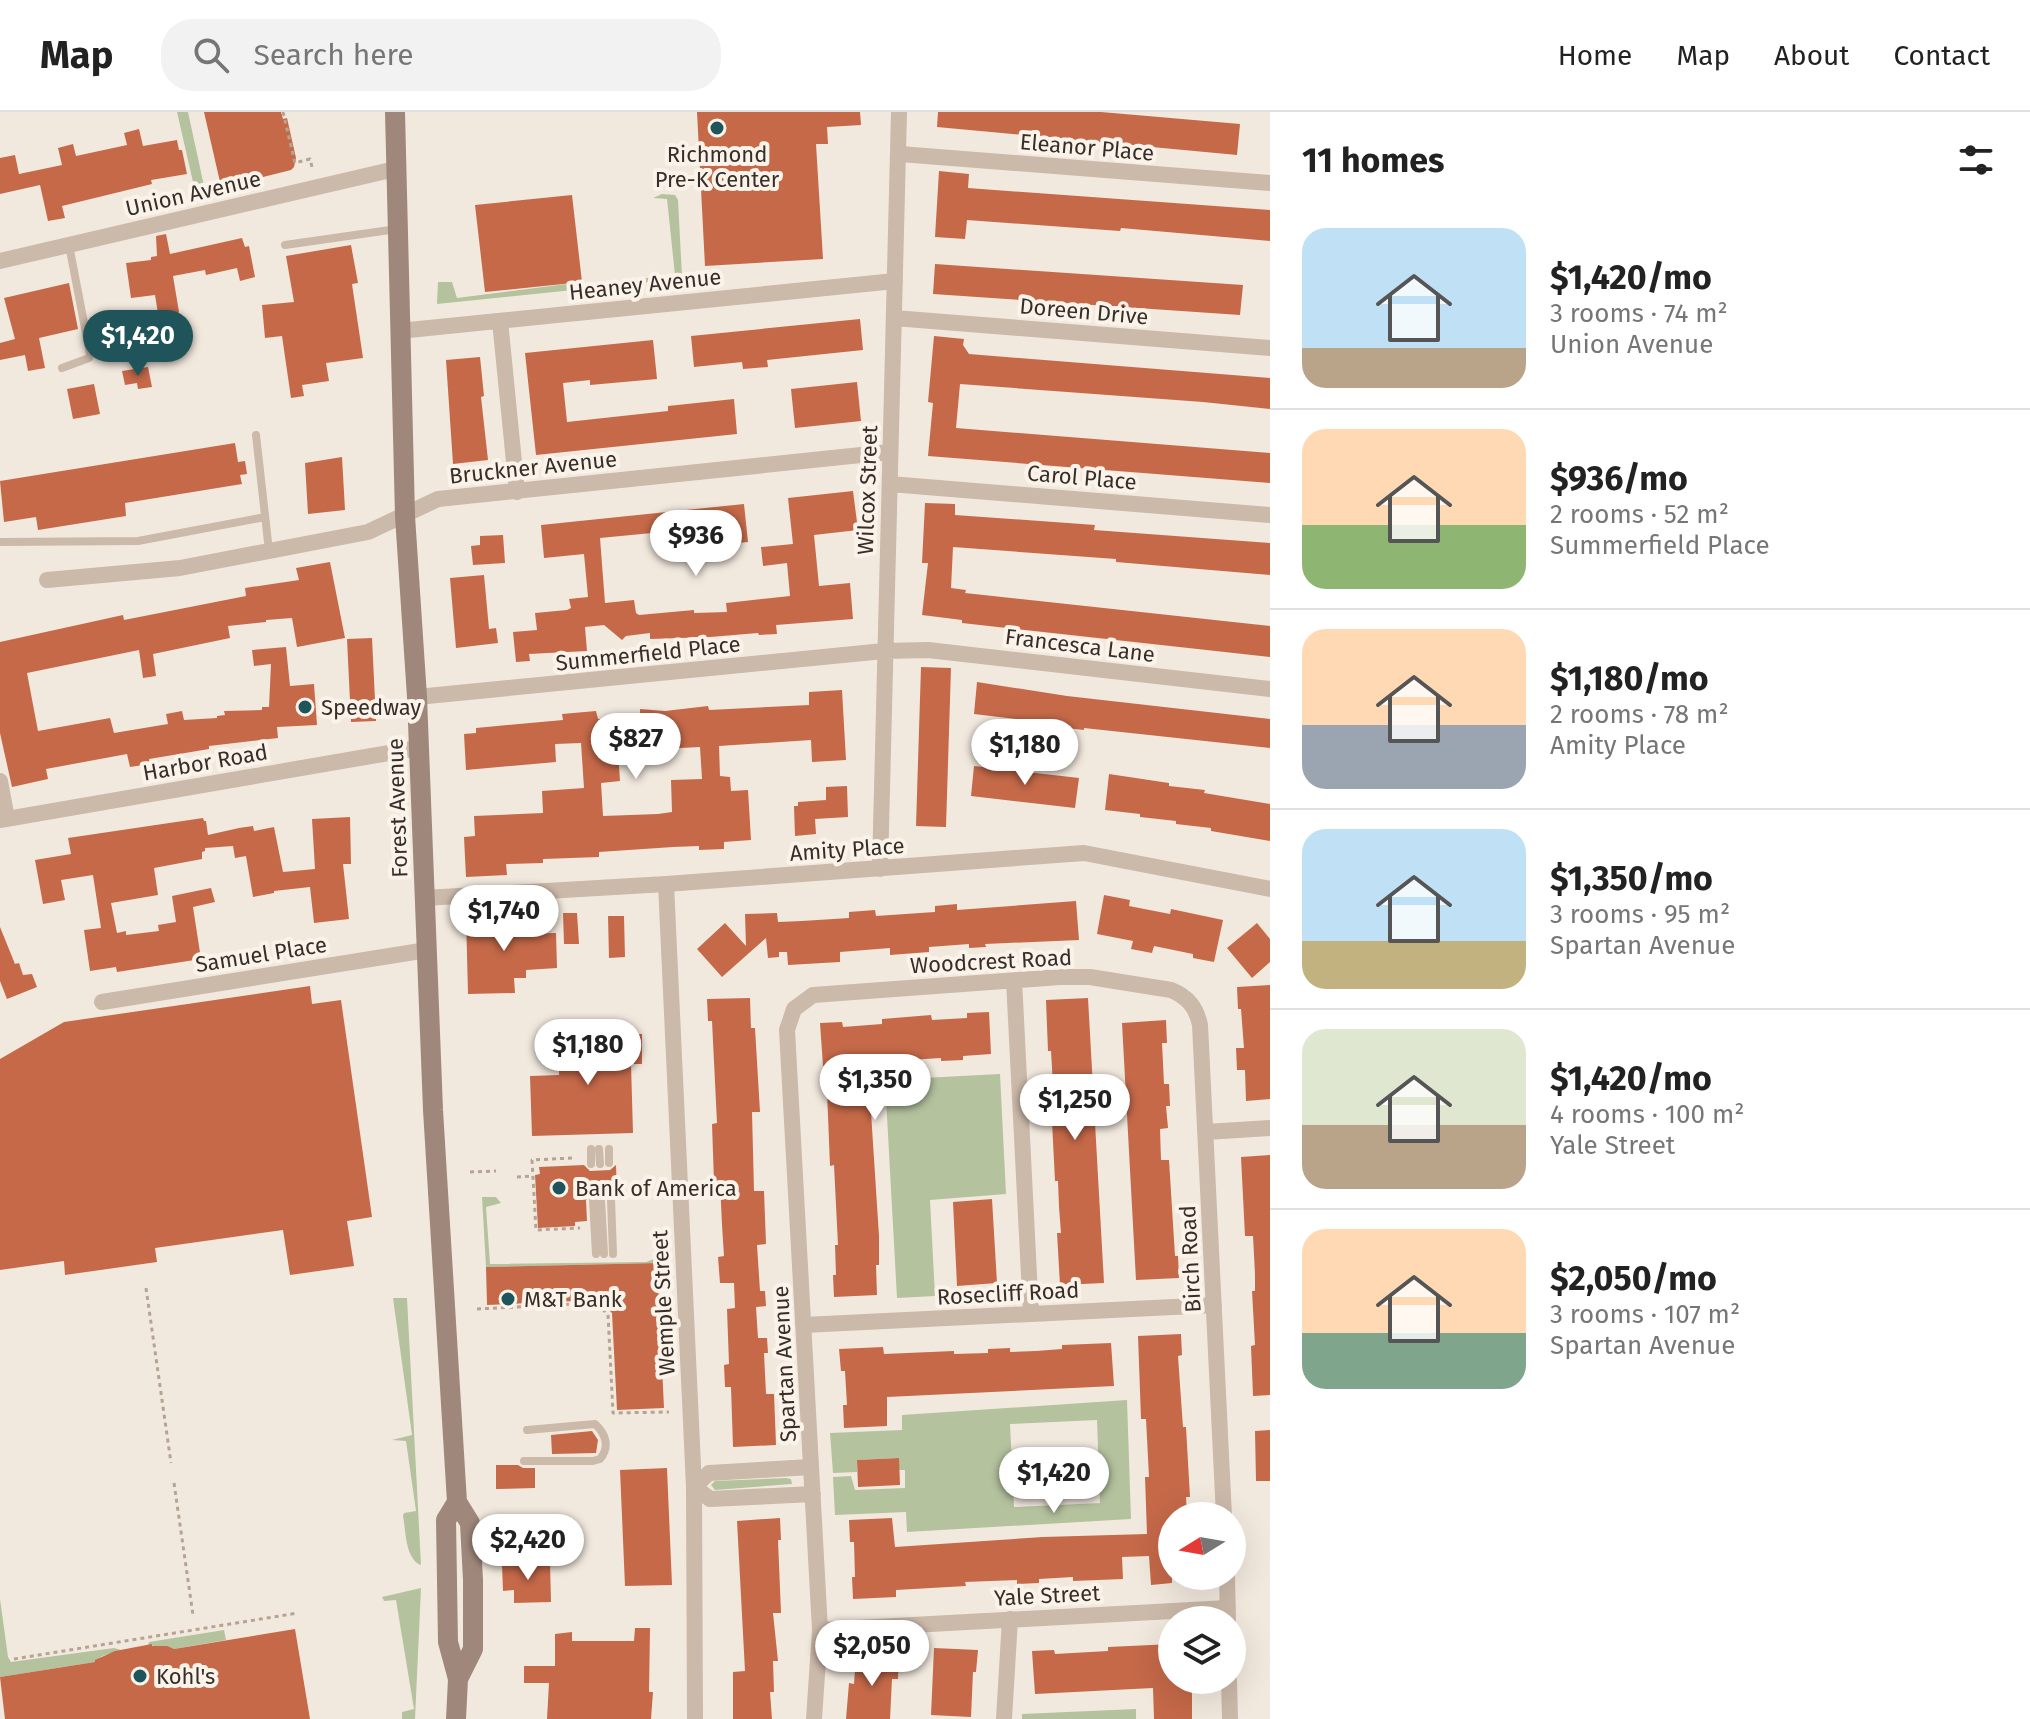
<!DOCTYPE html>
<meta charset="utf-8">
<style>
:root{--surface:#fff;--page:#f2f2f2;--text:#222;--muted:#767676;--line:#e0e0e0;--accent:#1f555a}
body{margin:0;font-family:"Fira Sans",sans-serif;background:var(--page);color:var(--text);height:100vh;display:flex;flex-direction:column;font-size:30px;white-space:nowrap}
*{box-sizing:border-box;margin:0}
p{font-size:26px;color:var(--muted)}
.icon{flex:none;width:44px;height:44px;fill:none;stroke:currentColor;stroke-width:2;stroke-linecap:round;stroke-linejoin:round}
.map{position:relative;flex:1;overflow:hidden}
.drawer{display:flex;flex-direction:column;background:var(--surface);width:760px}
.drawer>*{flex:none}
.needle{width:52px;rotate:259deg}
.buttons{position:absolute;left:1158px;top:1390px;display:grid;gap:16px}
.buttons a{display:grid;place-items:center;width:88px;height:88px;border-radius:50%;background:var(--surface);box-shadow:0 8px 32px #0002;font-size:40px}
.price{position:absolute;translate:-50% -68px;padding:0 18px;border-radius:28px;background:#fff;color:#222;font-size:26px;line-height:52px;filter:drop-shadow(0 2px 4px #0008)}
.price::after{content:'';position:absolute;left:50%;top:48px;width:24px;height:18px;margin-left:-12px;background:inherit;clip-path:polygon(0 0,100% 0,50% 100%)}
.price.current{background:var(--accent);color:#fff}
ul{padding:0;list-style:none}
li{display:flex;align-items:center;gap:24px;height:200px;padding:0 32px}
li+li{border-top:2px solid var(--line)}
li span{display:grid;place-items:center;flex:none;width:224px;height:160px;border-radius:24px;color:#555}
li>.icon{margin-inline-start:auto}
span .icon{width:96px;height:96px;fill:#fffc;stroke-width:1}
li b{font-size:34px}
h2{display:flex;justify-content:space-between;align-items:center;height:96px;padding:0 32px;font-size:34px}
header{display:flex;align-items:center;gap:48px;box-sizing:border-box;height:112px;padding:0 40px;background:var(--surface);border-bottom:2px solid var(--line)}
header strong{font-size:38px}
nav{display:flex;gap:44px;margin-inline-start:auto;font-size:28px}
.search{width:560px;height:72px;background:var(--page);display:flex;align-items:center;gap:20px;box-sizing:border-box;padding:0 28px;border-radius:32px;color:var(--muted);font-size:30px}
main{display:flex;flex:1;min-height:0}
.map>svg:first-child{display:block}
.green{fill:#b5c29e;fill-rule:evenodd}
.building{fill:#c56949}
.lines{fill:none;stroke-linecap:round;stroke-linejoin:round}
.path{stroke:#b7a394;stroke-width:3;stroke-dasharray:4 4;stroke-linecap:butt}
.lane{stroke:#cbb9a9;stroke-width:8}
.street{stroke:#cbb9a9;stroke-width:16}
.secondary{stroke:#9f887b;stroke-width:20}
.poi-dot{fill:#1f555a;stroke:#faf3ea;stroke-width:3}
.labels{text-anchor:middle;stroke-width:8;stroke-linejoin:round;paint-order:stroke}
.street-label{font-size:22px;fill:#382e29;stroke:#faf3ea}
.poi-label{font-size:22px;fill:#382e29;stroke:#faf3ea;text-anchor:start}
</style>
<header>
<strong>Map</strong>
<div class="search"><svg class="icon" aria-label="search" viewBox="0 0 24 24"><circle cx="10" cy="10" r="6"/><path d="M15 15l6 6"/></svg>Search here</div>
<nav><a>Home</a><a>Map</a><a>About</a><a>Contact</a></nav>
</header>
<main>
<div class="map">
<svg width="1270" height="1607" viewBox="0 0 1270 1607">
<rect width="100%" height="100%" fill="#f2e9de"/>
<path class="green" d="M177 0H188L204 74 196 83Z
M662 82 675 83 678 88 682 164 679 167 437 192 438 170H452L457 186 582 170 583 173 675 163 667 87 653 86Z
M1000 962 1006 1082 930 1088 935 1184 897 1186 885 968Z
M482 1085H496L501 1091 486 1095 490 1152 646 1150 657 1146V1151L486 1155Z
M393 1186H407L421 1453C405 1447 406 1419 403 1404L404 1401 416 1399 406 1329 392 1328 412 1323Z
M1127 1288 1131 1407 907 1420 906 1400 835 1403 833 1365 851 1364 855 1378 905 1376V1358H899L898 1346 857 1348V1360L833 1361 830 1321 902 1318V1303ZM1097 1308 1100 1391 1014 1395 1010 1312Z
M786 1366 791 1367 792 1372 715 1378 711 1373 715 1369Z
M421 1476 415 1607H402V1600L414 1597 413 1591 396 1488 384 1489 382 1485Z
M0 1487 8 1545 11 1550 114 1536 121 1538 102 1544 95 1550 0 1565Z
M224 1518 226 1528 174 1537 148 1533 149 1530Z
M1136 1597V1607H1022V1602Z"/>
<path class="building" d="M204 0H281L283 7 287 6 296 46 294 55 291 58 247 69 246 64 220 70Z
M697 0H860L861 13 827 15 828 32H816L823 147 705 154Z
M938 0H1101L1240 12 1237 43 937 15Z
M139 17 143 34 177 28 179 38H182L187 62 151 68 152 72 62 94 65 106 48 109 40 73 0 82V46L15 43 19 62 62 53 58 36 73 32 76 44 127 33 124 21Z
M939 59 969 62 968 76 1270 98V129L1121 116 1120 119 967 108 965 127 935 125Z
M572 83 582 170 485 180 475 93Z
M166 122 170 142 242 126 245 135 249 134 255 165 240 169 237 156 206 163 205 158 173 164 179 200 175 205 159 208 155 183 131 186 126 151 151 148V145L157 144 156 124Z
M351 133 358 171 352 172 363 246 326 251 329 269 302 273 304 284 291 286 282 224 265 226 262 193 294 190 286 144Z
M935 152 1243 173 1240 203 933 182Z
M69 171 78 217 39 226 45 256 28 259 25 243 0 248V231L15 227 4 186Z
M115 198 119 214 169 209 173 236 158 238 156 224 102 234 95 203Z
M860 207 863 238 767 248 768 255 743 257 742 250 694 255 691 224Z
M934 224 964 227 963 233 969 242 1270 266V297L1203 290 960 272 956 316 1270 341V371L928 344 933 291 928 290Z
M653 228 657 267 590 273V268L563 271 567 310 668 299V294L734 287 737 322 536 343 525 241Z
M480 245 484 284 481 285 488 348 453 352 446 248Z
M148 255 152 275 138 277 137 271 125 273 122 259Z
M857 270 861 309 795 316 791 277Z
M94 272 100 302 73 307 67 277Z
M235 331 238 350 245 349 247 362 240 363 242 372 125 391 126 404 38 418 36 405 4 410 0 369Z
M342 345 345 398 308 402 305 351Z
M853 379 858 418 814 423 819 474 850 471 853 507 776 513 777 522 759 523 758 521 710 525 650 527V521L626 524 622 528 604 513 585 515 587 539 529 542 530 549 516 550 513 520 537 518 535 501 567 498 571 496 569 487 588 485 584 442 544 446 541 413 744 392 748 430 716 433 714 415 600 426 605 491 634 488 636 501 639 503 694 498V501L727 500 726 491 790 484 787 451 763 454 761 435 793 432 788 386Z
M925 391 955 392V403L1095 413 1094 418 1270 431V463L1116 450V447L953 435 951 476 966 478 965 481 1270 514V545L962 511V508L922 503 928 451H922Z
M503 423 505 451 473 453 471 434 480 433V424Z
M330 450 345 526 297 535 292 506 266 508V510L228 514 230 526 153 542 156 564 143 566 139 538 27 561 38 619 110 606 114 621 168 612 166 602 182 599 184 608 217 606V604L225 603 224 599 262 598V595H269L271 552 254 554 252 538 286 535 290 574 314 572 317 613 277 615 278 626 209 634V637L149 647 150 652 130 655 127 642 46 657 48 667 12 675 0 621V530L123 503 124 508 246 484 245 476 299 468 296 456Z
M484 463 489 517 496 516 498 531 456 536 450 466Z
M372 526 376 609 351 610 347 527Z
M921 555 951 556 946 715 916 714Z
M977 570 1067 584 1270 607V636L1084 616V618L1058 615 1059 612 974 602Z
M842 578 846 648 812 650 811 628 719 634 720 664 730 665 731 679 748 678 751 728 724 730V737L699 738V734L673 735 599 740V745L543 747V751L506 752 507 763 466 765 464 725 475 724 474 704 543 701 542 679 584 676 581 631 555 632 556 650 466 658 464 622 476 621V616L563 608 562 602 596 599 598 607H605L607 640 618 639 620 669 601 671 603 704 658 702 672 700 671 668 702 667 700 635 641 638 640 597 665 599 708 594 709 598 809 593V580Z
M974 654 1079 666 1075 696 971 684Z
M1109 662 1169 671V674L1205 678 1204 681 1270 692V729L1211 719V716L1176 712V709L1140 705V702L1105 698Z
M847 674 848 705 815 707 816 722 795 724 794 694H798V690L826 688V675Z
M350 705 351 752H343L349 807 314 811 310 775 274 779V781L253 785 246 744 235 746 233 734 205 736V739L202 740V747L154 756 158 783 111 791 117 821 126 819V823L159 819 158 813 176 810 172 784 211 776 215 790 193 795 201 847 117 860 116 855 90 859 84 818 101 816 93 763 61 768 65 788 43 792 35 748 71 742 68 726 203 706 204 709H206L208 723 239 716 253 714 254 719 274 715 283 760 315 757 312 707Z
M1104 783 1130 788 1129 794 1170 802 1171 797 1223 808 1214 850 1193 846V842L1154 834 1152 841 1131 837 1133 829 1097 822Z
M1076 789 1079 828 985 832 986 835 969 836V832L929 835V840L890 843V836L840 840V850L788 853 787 840H779V845L768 846 766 826 722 865 697 837 725 811 746 834 745 802 777 801 778 810 802 809 849 806V800L875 798 876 804 935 800V794L957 792V798Z
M563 801H577L579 832H564Z
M523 803V822L556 821 557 856 526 858V866H514L515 881 468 882 466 804Z
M608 804H624L625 845 609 846Z
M1257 811 1270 827V850L1252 866 1227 836Z
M0 815 15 852 19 851 23 863 32 862 37 875 7 887 0 869Z
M1270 873V987L1246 989 1245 958H1237L1236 936H1244L1241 897H1238L1237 875Z
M310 874 312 892 341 888 372 1105 347 1109 354 1154 290 1163 283 1118 155 1136 157 1150 65 1163 64 1149 0 1158V947L64 910Z
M750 886 751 916H755L760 1000H752L754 1079H764L766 1132 757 1133 760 1179H765L766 1194 756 1195 757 1211 758 1226H767L768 1241H764L766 1282H774L776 1333 733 1335 731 1275H725L724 1253 729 1252 727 1197 735 1196 734 1171H720L718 1145 724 1144 722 1113 720 1070H714L712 1012 717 1011 712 909H708L707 887Z
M1088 886 1104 1171 1060 1173 1057 1121H1061L1059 1095 1058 1069H1055L1051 990H1054L1051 939H1048L1046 888Z
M989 900 991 942 963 944V948L941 949V946L877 950V954H868L879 1124V1153H876L877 1183 834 1185 833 1163H836L835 1133H838L834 1053 830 1054 826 954H823L820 911 842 910 843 915 882 912V907L931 903 932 908 967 906V901Z
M1166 908 1167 931H1162L1163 951 1164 972H1169L1170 994H1166L1168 1016 1160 1017 1161 1048H1169L1175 1144H1178L1179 1166 1136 1168 1122 911Z
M590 922H642V952H631L633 1021 532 1024 530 964 559 963V923Z
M1270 1043V1283L1253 1284 1251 1234 1255 1233 1252 1179H1255V1162L1253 1124H1245L1241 1045Z
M584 1053 590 1059 610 1058 616 1053 617 1084 612 1080 606 1083 590 1082 586 1088 587 1109 575 1110V1114L538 1116 535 1063 540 1062 539 1055Z
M992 1087 997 1171 957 1174 953 1090Z
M657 1151 664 1296 617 1298 612 1201 598 1188 487 1193 486 1155Z
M1181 1222 1182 1243 1178 1244 1180 1273 1183 1315H1186L1190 1385H1186L1187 1404H1172V1471L1151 1473 1149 1444 1122 1445 1123 1467 1073 1469V1465L1039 1467V1471L1017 1472V1468L965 1470 966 1474 896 1478V1485L853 1487 852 1465H855L854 1430H850L849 1408 892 1406 895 1435 1043 1425 1147 1422 1145 1365H1149L1146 1307H1141L1138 1224Z
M1111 1231 1114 1274 887 1285V1314L844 1316 843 1293H847L845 1259H841L839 1237 883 1235 884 1242 954 1239V1242L988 1241V1237L1010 1236V1240L1036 1239 1062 1237V1233Z
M1270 1318V1369H1256L1255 1319Z
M592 1319 598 1328 596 1341 552 1342 551 1323Z
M899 1346 900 1373 858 1375 857 1348Z
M496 1353H518L523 1356H535V1376L496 1377Z
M667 1356 672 1473 625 1474 620 1358Z
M780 1406 781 1428H778L781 1501H773L778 1549H773L774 1580H770L772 1607H733V1560L745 1559 737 1409Z
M550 1451 551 1490 514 1491V1478L503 1479 502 1453Z
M635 1516H650L649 1580H653L651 1607H547L549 1571H524V1554H555V1522L572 1520V1529H634Z
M295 1517 310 1607H5L0 1565 95 1550V1548L115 1539 152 1532V1534H167L174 1537Z
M1172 1532V1568H1192V1607H1154L1153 1576 1035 1582 1032 1539 1054 1538 1055 1542 1108 1539V1535Z
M934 1536 978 1538 976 1560H973L971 1605 931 1603Z
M856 1543 899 1545 898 1567H892L890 1607H846L849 1571 854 1572Z"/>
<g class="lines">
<path class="path" d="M283 0 295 51 310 47 312 55
M572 1046 532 1048 536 1118 580 1116
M470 1060 496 1059
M517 1065 533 1064
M146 1176 171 1351
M477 1197 595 1191 608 1202 613 1301 669 1300
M174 1371 193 1503
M14 1547 298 1501"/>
<path class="lane" d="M285 133 397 117
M62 256 89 246 90 242 69 133
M256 323 269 439
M0 430 138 429 265 405
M591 1037V1052
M599 1037 600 1052
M609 1037V1051
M611 1087 613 1142
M593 1088 596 1142
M601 1088 604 1142
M524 1349H593L600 1347C610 1335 606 1322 595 1312L527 1318"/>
<path class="street" d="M900 42 1270 71
M0 149 395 57
M894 206 1270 236
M500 209 517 380
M399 219 895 169
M890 372 1270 403
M47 468 180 456 368 420 438 387 890 340
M417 585 884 539 928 538 1270 577
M0 669 7 707
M0 708 418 636
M880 757 899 0
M666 772 694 1375 695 1607
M424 786 666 772 1084 741 1270 777
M1014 868 1031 1202
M102 890 427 838
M1206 1020 1270 1016
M804 1213 1214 1193
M811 1355 709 1361 694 1375 710 1387 813 1382
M1227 1464 1228 1508
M820 1518 1228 1496
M1229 1568 1230 1607
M814 1607 820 1518 787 918 794 897 813 883 1060 865H1090L1171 878C1188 885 1196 895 1200 913L1224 1404
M1004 1607 1010 1507"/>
<path class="secondary" d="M395 0 405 404 417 585 433 998 457 1390 470 1411 473 1468V1537L458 1567
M456 1607 458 1567 448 1530 446 1408 457 1390"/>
</g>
<g class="poi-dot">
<circle cx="717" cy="16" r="8"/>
<circle cx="305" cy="595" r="8"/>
<circle cx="559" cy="1076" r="8"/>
<circle cx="508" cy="1187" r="8"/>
<circle cx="140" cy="1564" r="8"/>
</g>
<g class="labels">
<g class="street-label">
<text transform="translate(1087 35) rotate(5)" y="8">Eleanor Place</text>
<text transform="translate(193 81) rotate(-13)" y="8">Union Avenue</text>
<text transform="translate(645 172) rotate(-6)" y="8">Heaney Avenue</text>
<text transform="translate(1084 199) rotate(5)" y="8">Doreen Drive</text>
<text transform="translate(533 355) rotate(-6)" y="8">Bruckner Avenue</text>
<text transform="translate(1082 365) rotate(5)" y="8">Carol Place</text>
<text transform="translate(867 378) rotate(-88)" y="8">Wilcox Street</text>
<text transform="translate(1080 533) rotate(7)" y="8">Francesca Lane</text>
<text transform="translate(648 541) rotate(-6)" y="8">Summerfield Place</text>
<text transform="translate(205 650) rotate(-10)" y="8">Harbor Road</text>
<text transform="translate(397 696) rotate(-92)" y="8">Forest Avenue</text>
<text transform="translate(847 737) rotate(-4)" y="8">Amity Place</text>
<text transform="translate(261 842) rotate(-9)" y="8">Samuel Place</text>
<text transform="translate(991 849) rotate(-3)" y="8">Woodcrest Road</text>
<text transform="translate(1190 1147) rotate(-93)" y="8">Birch Road</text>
<text transform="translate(1008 1181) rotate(-3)" y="8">Rosecliff Road</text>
<text transform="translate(663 1191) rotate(-93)" y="8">Wemple Street</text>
<text transform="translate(784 1252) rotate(-93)" y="8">Spartan Avenue</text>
<text transform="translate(1047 1483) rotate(-3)" y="8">Yale Street</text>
</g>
<g class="poi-label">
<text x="717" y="50" text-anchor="middle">Richmond<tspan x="717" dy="25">Pre-K Center</tspan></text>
<text x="321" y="603">Speedway</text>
<text x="575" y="1084">Bank of America</text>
<text x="524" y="1195">M&amp;T Bank</text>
<text x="156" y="1572">Kohl's</text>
</g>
</g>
</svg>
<div class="buttons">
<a><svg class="needle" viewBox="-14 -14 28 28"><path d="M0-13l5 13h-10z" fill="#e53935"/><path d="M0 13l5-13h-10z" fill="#767676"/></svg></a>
<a><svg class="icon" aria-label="layers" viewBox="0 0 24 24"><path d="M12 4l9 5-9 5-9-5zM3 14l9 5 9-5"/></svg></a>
</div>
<b class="price current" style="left:138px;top:266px">$1,420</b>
<b class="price" style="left:696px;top:466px">$936</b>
<b class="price" style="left:636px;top:669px">$827</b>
<b class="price" style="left:1025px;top:675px">$1,180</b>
<b class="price" style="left:504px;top:841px">$1,740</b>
<b class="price" style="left:588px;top:975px">$1,180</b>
<b class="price" style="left:875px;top:1010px">$1,350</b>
<b class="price" style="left:1075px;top:1030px">$1,250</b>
<b class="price" style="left:1054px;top:1403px">$1,420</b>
<b class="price" style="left:528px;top:1470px">$2,420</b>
<b class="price" style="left:872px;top:1576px">$2,050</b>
</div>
<section class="drawer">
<h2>11 homes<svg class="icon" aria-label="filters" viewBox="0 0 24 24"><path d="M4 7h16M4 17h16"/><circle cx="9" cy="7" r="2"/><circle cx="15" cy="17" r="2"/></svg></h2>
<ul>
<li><span style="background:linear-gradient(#bfe0f5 75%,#b9a48a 0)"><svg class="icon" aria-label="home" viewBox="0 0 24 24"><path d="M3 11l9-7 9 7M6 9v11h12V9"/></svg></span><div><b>$1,420/mo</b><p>3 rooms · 74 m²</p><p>Union Avenue</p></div></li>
<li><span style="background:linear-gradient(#ffd9b3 60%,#8fb573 0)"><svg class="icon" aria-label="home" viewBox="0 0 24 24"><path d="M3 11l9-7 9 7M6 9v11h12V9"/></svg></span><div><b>$936/mo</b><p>2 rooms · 52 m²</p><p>Summerfield Place</p></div></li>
<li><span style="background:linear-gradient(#ffd9b3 60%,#9aa5b1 0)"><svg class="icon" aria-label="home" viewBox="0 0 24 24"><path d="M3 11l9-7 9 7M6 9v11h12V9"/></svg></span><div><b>$1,180/mo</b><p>2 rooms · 78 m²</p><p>Amity Place</p></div></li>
<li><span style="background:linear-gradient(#bfe0f5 70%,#c2b280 0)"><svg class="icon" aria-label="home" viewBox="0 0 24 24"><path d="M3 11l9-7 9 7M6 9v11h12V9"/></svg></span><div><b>$1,350/mo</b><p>3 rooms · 95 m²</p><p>Spartan Avenue</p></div></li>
<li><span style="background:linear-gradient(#dfe7d0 60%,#b9a48a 0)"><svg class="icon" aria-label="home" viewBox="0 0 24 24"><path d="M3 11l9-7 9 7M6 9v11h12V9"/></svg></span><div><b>$1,420/mo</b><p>4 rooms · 100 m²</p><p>Yale Street</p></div></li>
<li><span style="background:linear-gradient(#ffd9b3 65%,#7fa58c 0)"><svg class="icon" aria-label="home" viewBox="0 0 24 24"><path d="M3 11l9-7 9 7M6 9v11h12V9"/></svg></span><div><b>$2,050/mo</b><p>3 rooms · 107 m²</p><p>Spartan Avenue</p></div></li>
</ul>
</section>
</main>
